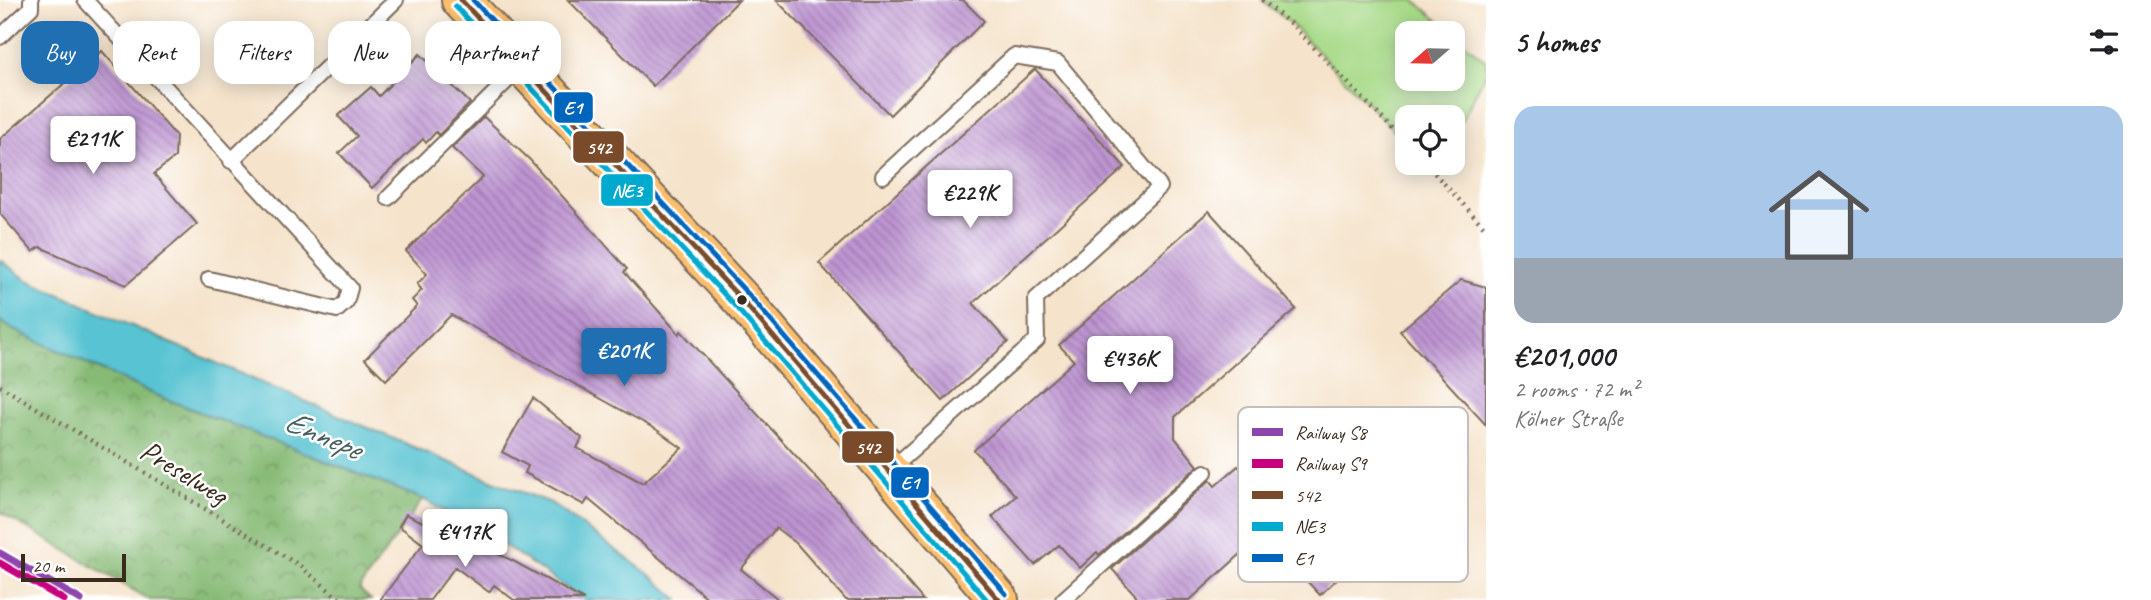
<!DOCTYPE html>
<meta charset="utf-8">
<style>
:root{--surface:#fff;--page:#f2f2f2;--text:#202124;--muted:#757577;--accent:#1f6fb2}
body{margin:0;font-family:Caveat,sans-serif;background:var(--page);color:var(--text);height:100vh;display:flex;flex-direction:column;font-size:26px;white-space:nowrap}
*{box-sizing:border-box;margin:0}
p{font-size:23px;color:var(--muted)}
.icon{flex:none;width:38px;height:38px;fill:none;stroke:currentColor;stroke-width:2;stroke-linecap:round;stroke-linejoin:round}
.map{position:relative;flex:1;overflow:hidden}
.details{display:flex;flex-direction:column;background:var(--surface);width:665px}
.details>*{flex:none}
.top-card{position:absolute;left:21px;top:21px;width:665px;height:63px;display:flex;gap:14px}
.needle{width:46px;rotate:250deg}
.tools{position:absolute;left:1395px;top:21px;display:grid;gap:14px}
.tools a{display:grid;place-items:center;width:70px;height:70px;border-radius:14px;background:var(--surface);box-shadow:0 4px 18px #0003;font-size:35px}
.scale{position:absolute;left:21px;bottom:18px;width:105px;box-sizing:border-box;padding-left:7px;border:4px solid #3b2a1e;border-top:0;font-size:19px;line-height:24px;white-space:nowrap;color:#3b2a1e;-webkit-text-stroke:5px #fff;paint-order:stroke}
.price{position:absolute;translate:-50% -60px;padding:0 16px;border-radius:7px;background:#fff;color:#222;font-size:23px;line-height:46px;filter:drop-shadow(0 2px 4px #0008)}
.price::after{content:'';position:absolute;left:50%;top:42px;width:21px;height:16px;margin-left:-10px;background:inherit;clip-path:polygon(0 0,100% 0,50% 100%)}
.price.on{background:var(--accent);color:#fff}
ul{padding:0;list-style:none}
li{display:grid;align-content:center;gap:14px;height:371px;padding:0 28px}
li span{display:grid;place-items:center;height:217px;border-radius:21px;color:#555}
li>.icon{margin-inline-start:auto}
span .icon{width:126px;height:126px;fill:#fffc;stroke-width:1}
li b{font-size:30px}
h2{display:flex;justify-content:space-between;align-items:center;height:84px;padding:0 28px;font-size:30px}
.tag{padding:0 24px;border-radius:21px;background:var(--surface);box-shadow:0 4px 18px #0003;font-size:24px;line-height:63px}
.tag.on{background:var(--accent);color:#fff}
main{display:flex;flex:1;min-height:0}
.map>svg:first-child{display:block}
.forest{fill:url(#forest-crowns);stroke:#60724a;stroke-width:2}
.green{fill:#a8da89;stroke:#728254;stroke-width:2;fill-rule:evenodd}
.water{fill:#58c3d2;stroke:#4a7678;stroke-width:2}
.building{fill:url(#building-back-hatch)}
.lines{fill:none;stroke-linecap:round;stroke-linejoin:round}
.lane-casing{stroke:#7c6b5b;stroke-width:18}
.primary-casing{stroke:#7c6b5b;stroke-width:42}
.path{stroke:#7c6b5b;stroke-width:4.5;stroke-dasharray:2 5;stroke-linecap:butt}
.lane{stroke:#fff;stroke-width:14}
.primary{stroke:#fabe6d;stroke-width:38}
.bus-1-casing{stroke:#fff;stroke-width:10}
.bus-2-casing{stroke:#fff;stroke-width:10}
.bus-3-casing{stroke:#fff;stroke-width:10}
.bus-1{stroke:#7a4b2a;stroke-width:5}
.bus-2{stroke:#00a9ce;stroke-width:5}
.bus-3{stroke:#0065bd;stroke-width:5}
.rail-1-casing{stroke:#fff;stroke-width:12}
.rail-2-casing{stroke:#fff;stroke-width:12}
.rail-1{stroke:#8e44ad;stroke-width:7}
.rail-2{stroke:#c7007f;stroke-width:7}
.bus-dot{fill:#3b2a1e;stroke:#fff;stroke-width:2.5}
.labels{text-anchor:middle;stroke-width:5;stroke-linejoin:round;paint-order:stroke}
.street-label{font-size:30px;fill:#3b2a1e;stroke:#fff}
.water-label{font-size:32px;font-style:italic;fill:#45605d;stroke:#fff}
.key{fill:#fff;stroke:#c4bfbc;stroke-width:2}
.key-label{font-size:19px;fill:#3b2a1e}
.line-badge{stroke:#fff;stroke-width:2.5}
.badge-label{font-size:19px;text-anchor:middle;font-weight:bold;fill:#fff}
</style>
<main>
<div class="map">
<svg width="1486" height="600" viewBox="0 0 1486 600">
<defs>
<pattern id="forest-crowns" width="20" height="18" patternUnits="userSpaceOnUse" patternTransform="scale(1.75)"><rect width="20" height="18" fill="#86ba75"/><path d="M2 6a3 3 0 1 1 6 0M12 15a3 3 0 1 1 6 0" fill="none" stroke="#6f975f"/></pattern>
<pattern id="building-back-hatch" width="6" height="6" patternUnits="userSpaceOnUse" patternTransform="scale(1.75)"><rect width="6" height="6" fill="#bd94d2"/><path d="M-1 5l2 2M0 0l6 6M5-1l2 2" fill="none" stroke="#9b79aa"/></pattern>
</defs>
<rect width="100%" height="100%" fill="#fff"/>
<filter id="ink" filterUnits="userSpaceOnUse"><feTurbulence type="fractalNoise" baseFrequency=".0143" numOctaves="2"/><feDisplacementMap in="SourceGraphic" scale="14" xChannelSelector="R" yChannelSelector="G"/><feConvolveMatrix kernelMatrix="1 2 1 2 8 2 1 2 1" color-interpolation-filters="sRGB"/></filter>
<filter id="wash" filterUnits="userSpaceOnUse"><feTurbulence type="fractalNoise" baseFrequency=".00686" numOctaves="4" result="noise"/><feDisplacementMap in="SourceGraphic" scale="28" xChannelSelector="R" yChannelSelector="G"/><feGaussianBlur stdDeviation="1.57" result="paint"/><feColorMatrix in="noise" values="0 0 0 0 0 0 0 0 0 0 0 0 0 0 0 0 0 1.4 0 .05"/><feComposite in="paint" operator="in"/></filter>
<g filter="url(#wash)">
<rect width="100%" height="100%" fill="#f5e3cb"/>
<path class="forest" d="M0 321 14 330 156 395 423 499 359 589 371 600H150L0 512Z"/>
<path class="green" d="M1262 0H1414L1486 61V73L1453 137 1452 117H1407V144L1292 25ZM1407 33H1452V79H1407Z"/>
<path class="water" d="M0 260 27 280 255 380 496 482 551 503 650 575 679 600H584L510 549 423 499 156 395 14 330 0 321Z"/>
<g id="blocks">
<path class="building" d="M568 0H739L653 86Z
M776 0H963L984 21 890 115Z
M102 51 176 136 175 157 154 174 197 224 126 285 40 247 33 252 0 214V139Z
M420 54 470 103 439 135 436 132 426 143 423 139 372 188 339 153 357 136 338 116 371 87 379 96Z
M1035 69 1125 167 973 303 1008 342 943 401 819 263Z
M484 117 530 160 627 269 624 272 679 334 681 331 842 506 923 600H846L796 543 776 528 741 569 779 600H710L588 499 584 505 525 473 528 466 502 452 533 398 582 438 577 448 643 483 682 448 657 430 451 315 386 380 365 359 417 306 412 300 422 290 417 284 427 274 406 251 483 177 452 148Z
M1209 211 1296 309 1175 417V438L1198 466 1099 555 1097 552 1080 568 1059 545 1035 565 992 517 1016 496 974 450 1074 361 1059 345Z
M1461 280 1486 287V425L1400 331Z
M1238 466 1340 576 1320 595 1263 534 1190 600H1140L1112 569 1210 480 1215 486Z
M406 514 490 554 492 551 515 562 584 600H514L494 585 489 592 455 567 430 600H380L423 544 399 526Z"/>
</g>
</g>
<g filter="url(#ink)">
<use href="#blocks" fill-opacity="0" stroke="#7c6b5b" stroke-width="2"/>
<g class="lines">
<defs>
<path id="lane" d="M85 0 350 288 346 302 337 310 209 279
M0 37 31 8V0
M231 161 396 0
M883 176 1014 56 1058 63 1160 187 1036 299 1037 340 890 470
M388 198 522 66
M1063 600 1205 472"/>
<path id="primary" d="M461 0 742 300 999 600"/>
</defs>
<use href="#lane" class="lane-casing"/>
<use href="#primary" class="primary-casing"/>
<path class="path" d="M1262 0 1292 25 1407 144
M1425 163 1486 229
M0 386 299 565 341 600"/>
<use href="#lane" class="lane"/>
<use href="#primary" class="primary"/>
<defs>
<path id="bus-1" d="M461 0 742 300 999 600"/>
<path id="bus-2" d="M455 6 735 306 987 600"/>
<path id="bus-3" d="M473 0 748 294 1006 594"/>
</defs>
<use href="#bus-1" class="bus-1-casing"/>
<use href="#bus-2" class="bus-2-casing"/>
<use href="#bus-3" class="bus-3-casing"/>
<use href="#bus-1" class="bus-1"/>
<use href="#bus-2" class="bus-2"/>
<use href="#bus-3" class="bus-3"/>
<defs>
<path id="rail-1" d="M0 553 81 600"/>
<path id="rail-2" d="M0 563 64 600"/>
</defs>
<use href="#rail-1" class="rail-1-casing"/>
<use href="#rail-2" class="rail-2-casing"/>
<use href="#rail-1" class="rail-1"/>
<use href="#rail-2" class="rail-2"/>
</g>
</g>
<circle class="bus-dot" cx="742" cy="300" r="6"/>
<g class="labels">
<g class="street-label">
<text transform="translate(184 472) rotate(31)" y="10">Preselweg</text>
</g>
<g class="water-label">
<text transform="translate(323 434) rotate(23)" y="11">Ennepe</text>
</g>
</g>
<rect x="1238" y="407" width="230" height="175" rx="10" class="key"/>
<rect x="1252" y="428" width="31" height="8" fill="#8e44ad"/>
<rect x="1252" y="459" width="31" height="9" fill="#c7007f"/>
<rect x="1252" y="491" width="31" height="8" fill="#7a4b2a"/>
<rect x="1252" y="522" width="31" height="9" fill="#00a9ce"/>
<rect x="1252" y="554" width="31" height="8" fill="#0065bd"/>
<g class="key-label">
<text x="1295" y="439">Railway S8</text>
<text x="1295" y="470">Railway S9</text>
<text x="1295" y="502">542</text>
<text x="1295" y="533">NE3</text>
<text x="1295" y="565">E1</text>
</g>
<g class="line-badge">
<rect x="553" y="91" width="41" height="33" rx="7" fill="#0065bd"/>
<rect x="572" y="130" width="53" height="34" rx="7" fill="#7a4b2a"/>
<rect x="600" y="173" width="54" height="34" rx="7" fill="#00a9ce"/>
<rect x="841" y="430" width="54" height="34" rx="7" fill="#7a4b2a"/>
<rect x="890" y="466" width="40" height="33" rx="7" fill="#0065bd"/>
</g>
<g class="badge-label">
<text x="573" y="114">E1</text>
<text x="599" y="154">542</text>
<text x="627" y="197">NE3</text>
<text x="868" y="454">542</text>
<text x="910" y="489">E1</text>
</g>
</svg>
<div class="tools">
<a><svg class="needle" viewBox="-14 -14 28 28"><path d="M0-13l5 13h-10z" fill="#e53935"/><path d="M0 13l5-13h-10z" fill="#757577"/></svg></a>
<a><svg class="icon" aria-label="locate" viewBox="0 0 24 24"><circle cx="12" cy="12" r="6"/><path d="M12 2v4M12 18v4M2 12h4M18 12h4"/></svg></a>
</div>
<div class="scale">20 m</div>
<b class="price" style="left:93px;top:176px">€211K</b>
<b class="price" style="left:970px;top:230px">€229K</b>
<b class="price on" style="left:624px;top:388px">€201K</b>
<b class="price" style="left:1130px;top:396px">€436K</b>
<b class="price" style="left:465px;top:569px">€417K</b>
<div class="top-card">
<a class="tag on">Buy</a>
<a class="tag">Rent</a>
<a class="tag">Filters</a>
<a class="tag">New</a>
<a class="tag">Apartment</a>
</div>
</div>
<section class="details">
<h2>5 homes<svg class="icon" aria-label="filters" viewBox="0 0 24 24"><path d="M4 7h16M4 17h16"/><circle cx="9" cy="7" r="2"/><circle cx="15" cy="17" r="2"/></svg></h2>
<ul>
<li><span style="background:linear-gradient(#a9c7e8 70%,#9aa5b1 0)"><svg class="icon" aria-label="home" viewBox="0 0 24 24"><path d="M3 11l9-7 9 7M6 9v11h12V9"/></svg></span><div><b>€201,000</b><p>2 rooms · 72 m²</p><p>Kölner Straße</p></div></li>
</ul>
</section>
</main>
